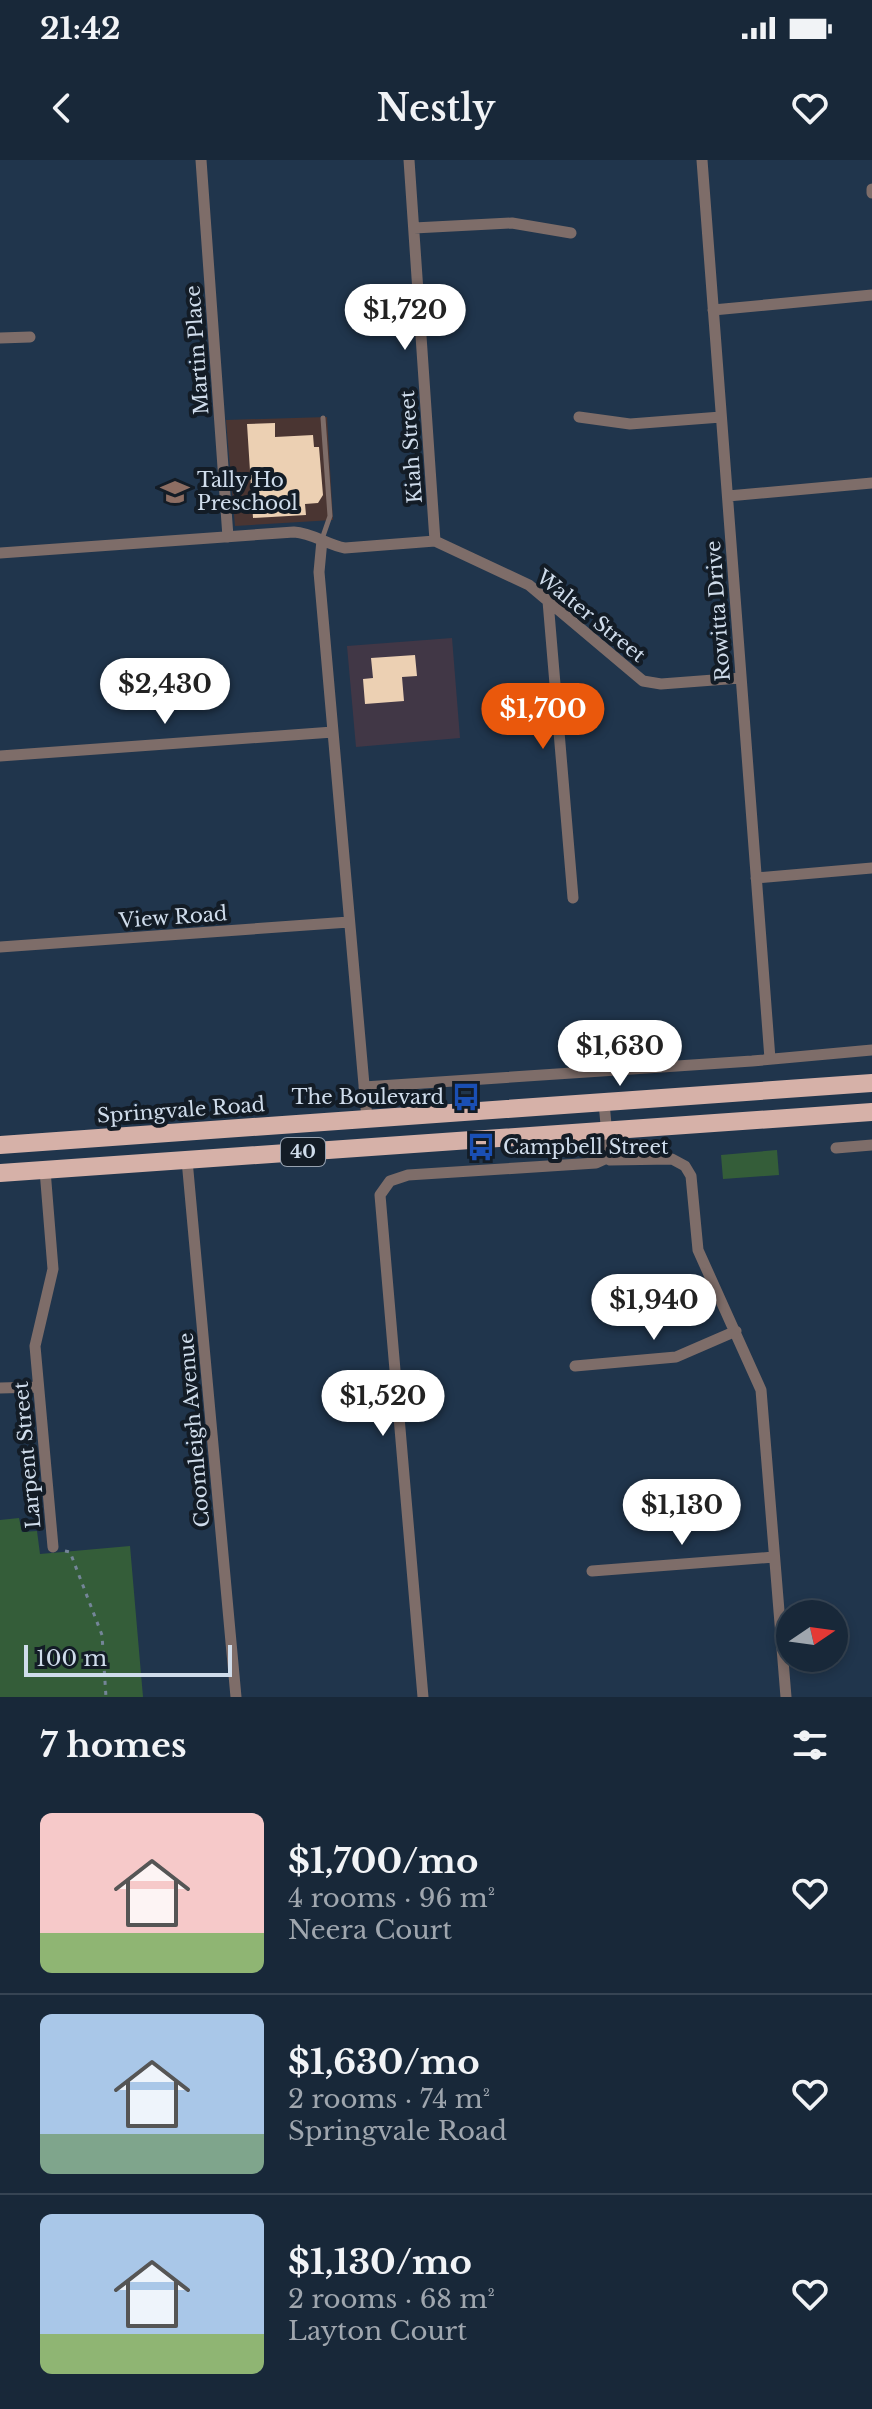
<!DOCTYPE html>
<meta charset="utf-8">
<style>
:root{--surface:#182839;--page:#253444;--text:#f1f3f6;--muted:#9fa6ae;--line:#364453;--accent:#ea580c}
body{margin:0;font-family:"Libre Baskerville",serif;background:var(--page);color:var(--text);height:100vh;display:flex;flex-direction:column;font-size:30px;white-space:nowrap}
*{box-sizing:border-box;margin:0}
p{font-size:26px;color:var(--muted)}
.icon{flex:none;width:44px;height:44px;fill:none;stroke:currentColor;stroke-width:2;stroke-linecap:round;stroke-linejoin:round}
.map{position:relative;height:1537px;overflow:hidden}
.drawer{display:flex;flex-direction:column;background:var(--surface);flex:1}
.drawer>*{flex:none}
.needle{width:52px;rotate:77deg}
.fabs{position:absolute;left:776px;top:1440px;display:grid;gap:16px}
.fabs a{display:grid;place-items:center;width:72px;height:72px;border-radius:50%;background:var(--surface);box-shadow:0 4px 12px #0003,0 0 0 2px var(--line);font-size:40px}
.scale{position:absolute;left:24px;bottom:20px;width:208px;box-sizing:border-box;padding-left:8px;border:4px solid #cfdceb;border-top:0;font-size:22px;line-height:28px;white-space:nowrap;color:#cfdceb;-webkit-text-stroke:6px #131c26;paint-order:stroke}
.price{position:absolute;translate:-50% -68px;padding:0 18px;border-radius:28px;background:#fff;color:#222;font-size:26px;line-height:52px;filter:drop-shadow(0 2px 4px #0008)}
.price::after{content:'';position:absolute;left:50%;top:48px;width:24px;height:18px;margin-left:-12px;background:inherit;clip-path:polygon(0 0,100% 0,50% 100%)}
.price.on{background:var(--accent);color:#fff}
ul{padding:0;list-style:none}
li{display:flex;align-items:center;gap:24px;height:200px;padding:0 40px}
li+li{border-top:2px solid var(--line)}
li span{display:grid;place-items:center;flex:none;width:224px;height:160px;border-radius:12px;color:#555}
li>.icon{margin-inline-start:auto}
span .icon{width:96px;height:96px;fill:#fffc;stroke-width:1}
li b{font-size:34px}
h2{display:flex;justify-content:space-between;align-items:center;height:96px;padding:0 40px;font-size:34px}
.status{display:flex;justify-content:space-between;align-items:center;height:56px;padding:0 40px;background:var(--surface);direction:ltr}
.status svg{height:22px;fill:currentColor}
header{display:flex;justify-content:space-between;align-items:center;height:104px;padding:0 40px;background:var(--surface);font-size:36px;font-weight:600}
.map>svg:first-child{display:block}
.commercial{fill:#4a3532}
.education{fill:#413746}
.green{fill:#345d39}
.building{fill:#ecd0b3}
.lines{fill:none;stroke-linecap:round;stroke-linejoin:round}
.path{stroke:#748598;stroke-width:3;stroke-dasharray:4 6;stroke-linecap:butt}
.service{stroke:#7e6d69;stroke-width:5}
.minor{stroke:#7e6d69;stroke-width:11}
.trunk{stroke:#d6b1a8;stroke-width:18}
.labels{text-anchor:middle;stroke-width:8;stroke-linejoin:round;paint-order:stroke}
.shield{fill:#131c26;stroke:#97a2b0;stroke-width:2}
.shield-label{font-size:18px;font-weight:bold;fill:#cfdceb}
.street-label{font-size:20px;fill:#cfdceb;stroke:#131c26}
.poi-label{font-size:20px;fill:#cfdceb;stroke:#131c26;text-anchor:start}
</style>
<div class="status"><b>21:42</b><svg viewBox="0 0 49 12"><path d="M0 12V9h3v3zM5 12V6h3v6zM10 12V3h3v9zM15 12V0h3v12zM26 1h20v11H26zM47 4h2v5h-2z"/></svg></div>
<header><svg class="icon" aria-label="back" viewBox="0 0 24 24"><path d="M15 5l-7 7 7 7"/></svg>Nestly<svg class="icon" aria-label="heart" viewBox="0 0 24 24"><path d="M12 20l-8-8c-3-5 5-10 8-4 3-6 11-1 8 4z"/></svg></header>
<div class="map">
<svg width="872" height="1537" viewBox="0 0 872 1537">
<rect width="100%" height="100%" fill="#20354c"/>
<path class="commercial" d="M327 257 333 360 235 366 226 260Z"/>
<path class="education" d="M452 478 460 578 356 587 347 486Z"/>
<path class="green" d="M777 990 779 1015 723 1019 721 995Z
M19 1358 22 1372 37 1371 40 1394 130 1386 143 1537H0V1360Z"/>
<path class="building" d="M275 263V277L313 275 314 287H319L323 335 318 343 305 344 306 355 253 358 247 264Z
M415 495 417 516 402 517 404 541 365 544 363 519 373 518 371 498Z"/>
<g class="lines">
<path class="path" d="M65 1391 70 1392 102 1475 106 1537"/>
<path class="service" d="M322 379 330 356 323 258"/>
<path class="minor" d="M201 0 228 377
M409 0 435 381
M702 0 770 899
M872 29V33
M414 68 512 63 571 73
M713 150 872 135
M0 178 30 177
M579 257 630 264 721 257
M728 336 872 323
M322 380 319 412 367 959
M0 393 294 372C313 373 327 385 345 388L435 381 529 425 643 521 661 524 740 518
M548 441 573 738
M0 596 333 572
M756 718 872 708
M0 787 349 762
M364 927 752 901 872 890
M604 943 608 986 604 995
M585 972 594 992 610 1000 672 999 685 1006 691 1016 698 1090 761 1230 786 1537
M836 988 872 985
M187 1000 236 1537
M45 1010 53 1109 35 1186 53 1387
M575 1206 676 1197 736 1171
M0 1228 38 1227
M592 1411 774 1397
M423 1537 380 1035 390 1021 408 1015 596 1003 607 998"/>
<path class="trunk" d="M0 985 872 923
M0 1013 872 952"/>
</g>
<defs>
<symbol id="school-bare" viewBox="-9 -9 18 18"><path d="M0-5L7-2L0 1L-7-2ZM-4 1L0 2.5L4 1V4Q0 6-4 4Z" fill="#8d6e63" stroke="#131c26" stroke-width="2.5" paint-order="stroke"/></symbol>
<symbol id="bus-bare" viewBox="-9 -9 18 18"><path d="M-5-6H5V4H4V6H2V4H-2V6H-4V4H-5ZM-3.5-4V0h7V-4ZM-3.5 1.2v1.5H-2V1.2ZM2 1.2v1.5H3.5V1.2Z" fill="#1a4fb4" stroke="#131c26" stroke-width="2.5" paint-order="stroke"/></symbol>
</defs>
<g fill-rule="evenodd">
<use href="#school-bare" x="155" y="312" width="40" height="40"/>
<use href="#bus-bare" x="446" y="917" width="40" height="40"/>
<use href="#bus-bare" x="461" y="967" width="40" height="40"/>
</g>
<g class="labels">
<rect class="shield" x="281" y="978" width="44" height="28" rx="6"/>
<g class="shield-label">
<text x="303" y="998">40</text>
</g>
<g class="street-label">
<text transform="translate(197 190) rotate(-94)" y="7">Martin Place</text>
<text transform="translate(411 287) rotate(-94)" y="7">Kiah Street</text>
<text transform="translate(718 451) rotate(-94)" y="7">Rowitta Drive</text>
<text transform="translate(591 456) rotate(39)" y="7">Walter Street</text>
<text transform="translate(173 757) rotate(-4)" y="7">View Road</text>
<text transform="translate(181 950) rotate(-4)" y="7">Springvale Road</text>
<text transform="translate(194 1270) rotate(-95)" y="7">Coomleigh Avenue</text>
<text transform="translate(27 1295) rotate(-95)" y="7">Larpent Street</text>
</g>
<g class="poi-label">
<text x="197" y="327">Tally Ho<tspan x="197" dy="23">Preschool</tspan></text>
<text x="444" y="944" text-anchor="end">The Boulevard</text>
<text x="503" y="994">Campbell Street</text>
</g>
</g>
</svg>
<div class="fabs">
<a><svg class="needle" viewBox="-14 -14 28 28"><path d="M0-13l5 13h-10z" fill="#e53935"/><path d="M0 13l5-13h-10z" fill="#9fa6ae"/></svg></a>
</div>
<div class="scale">100 m</div>
<b class="price" style="left:405px;top:192px">$1,720</b>
<b class="price" style="left:165px;top:566px">$2,430</b>
<b class="price on" style="left:543px;top:591px">$1,700</b>
<b class="price" style="left:620px;top:928px">$1,630</b>
<b class="price" style="left:654px;top:1182px">$1,940</b>
<b class="price" style="left:383px;top:1278px">$1,520</b>
<b class="price" style="left:682px;top:1387px">$1,130</b>
</div>
<section class="drawer">
<h2>7 homes<svg class="icon" aria-label="filters" viewBox="0 0 24 24"><path d="M4 7h16M4 17h16"/><circle cx="9" cy="7" r="2"/><circle cx="15" cy="17" r="2"/></svg></h2>
<ul>
<li><span style="background:linear-gradient(#f6c9c9 75%,#8fb573 0)"><svg class="icon" aria-label="home" viewBox="0 0 24 24"><path d="M3 11l9-7 9 7M6 9v11h12V9"/></svg></span><div><b>$1,700/mo</b><p>4 rooms · 96 m²</p><p>Neera Court</p></div><svg class="icon" aria-label="heart" viewBox="0 0 24 24"><path d="M12 20l-8-8c-3-5 5-10 8-4 3-6 11-1 8 4z"/></svg></li>
<li><span style="background:linear-gradient(#a9c7e8 75%,#7fa58c 0)"><svg class="icon" aria-label="home" viewBox="0 0 24 24"><path d="M3 11l9-7 9 7M6 9v11h12V9"/></svg></span><div><b>$1,630/mo</b><p>2 rooms · 74 m²</p><p>Springvale Road</p></div><svg class="icon" aria-label="heart" viewBox="0 0 24 24"><path d="M12 20l-8-8c-3-5 5-10 8-4 3-6 11-1 8 4z"/></svg></li>
<li><span style="background:linear-gradient(#a9c7e8 75%,#8fb573 0)"><svg class="icon" aria-label="home" viewBox="0 0 24 24"><path d="M3 11l9-7 9 7M6 9v11h12V9"/></svg></span><div><b>$1,130/mo</b><p>2 rooms · 68 m²</p><p>Layton Court</p></div><svg class="icon" aria-label="heart" viewBox="0 0 24 24"><path d="M12 20l-8-8c-3-5 5-10 8-4 3-6 11-1 8 4z"/></svg></li>
</ul>
</section>
